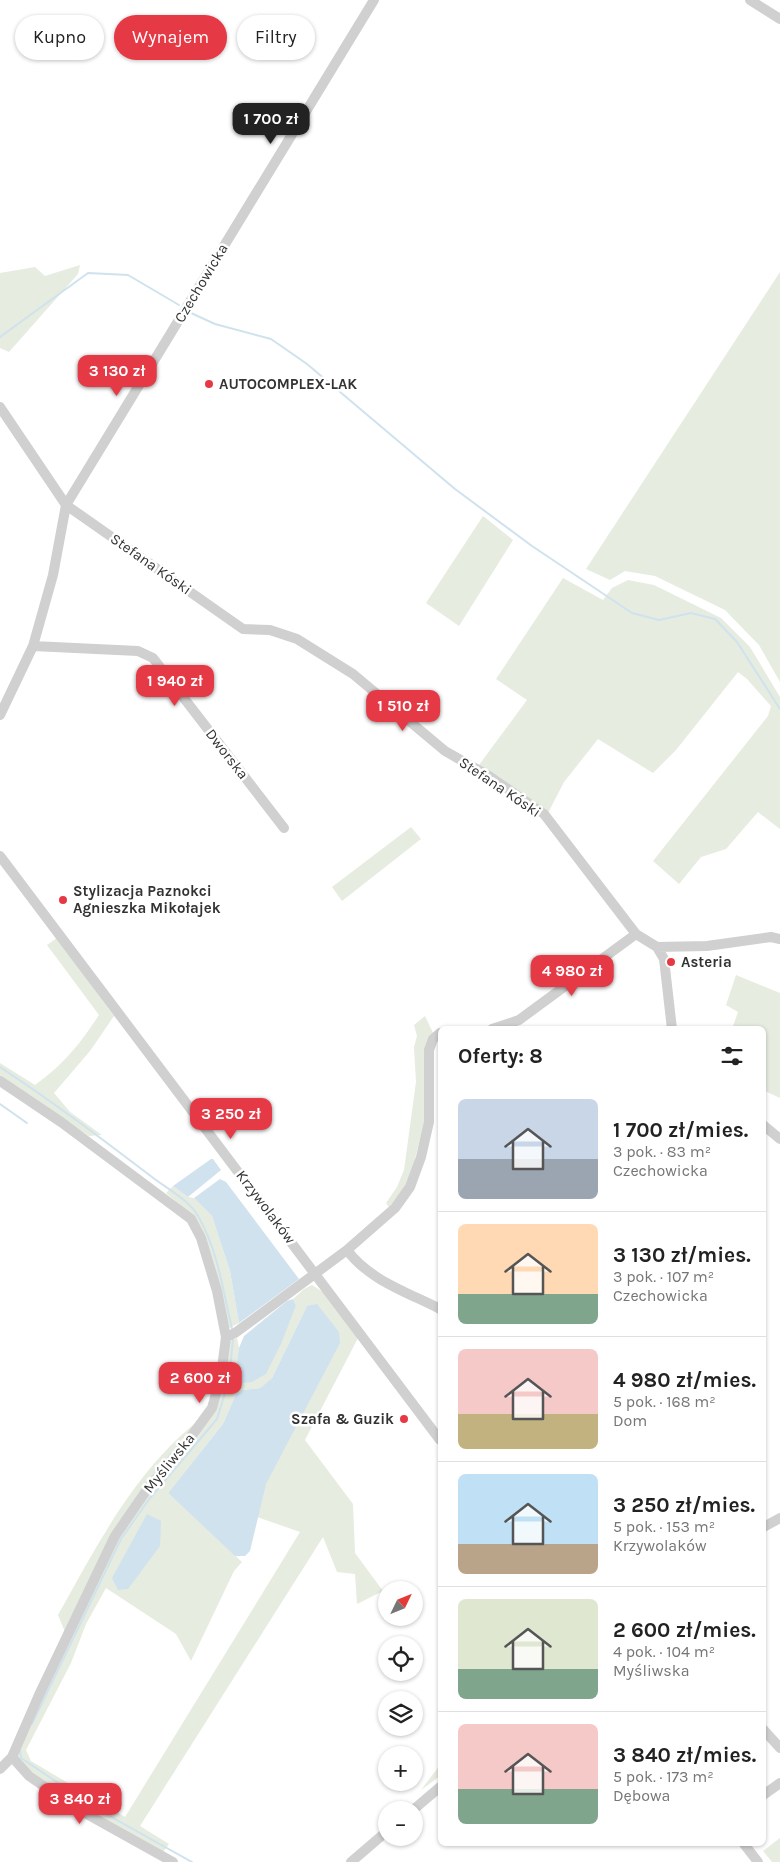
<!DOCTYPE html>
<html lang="pl">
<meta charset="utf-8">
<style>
:root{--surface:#fff;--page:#f6f6f6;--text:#222;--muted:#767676;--line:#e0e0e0;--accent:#e63946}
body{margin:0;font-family:Karla,sans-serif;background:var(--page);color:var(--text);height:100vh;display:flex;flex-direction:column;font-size:19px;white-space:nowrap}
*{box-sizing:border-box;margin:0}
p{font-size:16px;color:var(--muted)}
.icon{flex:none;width:28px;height:28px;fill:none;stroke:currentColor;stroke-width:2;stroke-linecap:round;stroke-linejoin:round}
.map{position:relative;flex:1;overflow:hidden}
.sheet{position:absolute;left:438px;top:1026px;width:328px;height:820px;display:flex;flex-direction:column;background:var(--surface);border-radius:8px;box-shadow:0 1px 4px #0004}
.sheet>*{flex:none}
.guide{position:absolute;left:15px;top:15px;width:348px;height:45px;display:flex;gap:10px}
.needle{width:32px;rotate:47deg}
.tools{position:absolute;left:378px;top:1581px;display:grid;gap:10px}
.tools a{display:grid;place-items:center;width:45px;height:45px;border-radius:50%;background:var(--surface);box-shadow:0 1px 4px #0004;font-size:25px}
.price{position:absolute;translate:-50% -42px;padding:0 11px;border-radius:10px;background:var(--accent);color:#fff;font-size:16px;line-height:32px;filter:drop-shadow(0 1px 2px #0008)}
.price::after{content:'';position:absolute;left:50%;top:30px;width:15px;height:11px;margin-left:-8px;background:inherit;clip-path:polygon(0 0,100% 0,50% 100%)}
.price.on{background:#222;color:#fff}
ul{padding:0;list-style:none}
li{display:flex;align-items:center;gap:15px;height:125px;padding:0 20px}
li+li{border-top:1px solid var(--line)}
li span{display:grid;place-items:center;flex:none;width:140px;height:100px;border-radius:8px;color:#555}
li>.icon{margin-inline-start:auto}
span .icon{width:60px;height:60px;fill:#fffc;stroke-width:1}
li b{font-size:21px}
h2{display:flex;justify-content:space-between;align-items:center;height:60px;padding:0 20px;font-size:21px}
.chip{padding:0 18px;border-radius:22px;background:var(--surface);box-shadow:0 1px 4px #0004;font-size:18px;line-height:45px}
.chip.on{background:var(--accent);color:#fff}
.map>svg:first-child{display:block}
.green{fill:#e6ecdf;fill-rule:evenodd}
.water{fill:#cfe2ee}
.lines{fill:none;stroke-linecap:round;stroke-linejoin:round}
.stream{stroke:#cfe2ee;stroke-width:2}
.minor{stroke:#d0d0d0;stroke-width:10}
.poi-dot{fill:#e63946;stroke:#fff;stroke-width:2}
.labels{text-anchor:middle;stroke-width:5;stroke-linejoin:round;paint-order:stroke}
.street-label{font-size:15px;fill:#333;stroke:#fff}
.poi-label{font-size:15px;font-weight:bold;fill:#333;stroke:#fff;text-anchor:start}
</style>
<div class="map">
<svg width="780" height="1862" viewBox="0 0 780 1862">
<rect width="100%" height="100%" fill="#fff"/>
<path class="green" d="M80 265 78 274 9 352 0 348V273L35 267 45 276Z
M780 272V682L759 645 725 610 655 576 625 571 610 580 586 569Z
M483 516 513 540 459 626 426 603Z
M563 578 603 600 612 588 628 580 654 585 721 618 750 647 780 697V829L758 812 726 849 701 857 679 884 653 861 768 716 771 706 747 679 738 672 676 750 653 773 598 739 564 782 548 813 479 765 527 700 496 679Z
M411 827 421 839 342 901 332 887Z
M57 938 114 1016 90 1051 54 1093 70 1112 102 1135 89 1136 0 1078V1063L35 1085C63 1065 80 1044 99 1015L47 945Z
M736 975 780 993V1098L763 1090 762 1029H732L738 1012 726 1005Z
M425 1016 434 1035 425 1121 408 1184 389 1207 386 1203 397 1187 404 1170 416 1082 414 1047 417 1036 414 1025Z
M173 1186 188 1197 194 1198 212 1216 230 1271 239 1323 227 1329 193 1216 166 1193Z
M312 1285 323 1292 358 1338 305 1440 353 1504 355 1553 383 1591 357 1604 355 1574 337 1572 323 1537 140 1826 169 1844 163 1852 117 1829 31 1774 18 1760V1750L65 1632 58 1615C100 1540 141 1459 214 1409L229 1341 237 1338 239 1348 235 1375 296 1305 293 1299 304 1289ZM307 1306 257 1517 300 1532 125 1817 31 1761 26 1750 71 1663 86 1624 106 1588 176 1634 191 1661 234 1571 242 1562 168 1493 223 1424 236 1394 243 1390 260 1388 272 1378Z
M440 1765V1776L421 1790Z
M780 1838V1862H772L763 1851Z"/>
<path class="water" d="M211 1159H213L221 1170 188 1197 173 1186Z
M220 1179 226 1182 299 1279 239 1323 230 1271 212 1216 194 1198Z
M293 1299 296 1305 281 1344 266 1374 252 1382 242 1383 235 1375 239 1348 244 1336 287 1301Z
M317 1304 339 1332 340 1343 266 1484 250 1551 245 1556H235L168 1493 223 1424 236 1394 243 1390 260 1388 272 1378 307 1306Z
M147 1514 161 1521 160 1546 128 1589 118 1590 112 1578Z"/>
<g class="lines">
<path class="stream" d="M191 313 215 324 271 339 307 364 455 489 532 546 632 613 659 620 691 613 715 619 737 642 780 709
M0 337 88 273 128 275 179 305
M0 1067C52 1101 102 1139 152 1177 166 1188 189 1200 198 1216 218 1250 223 1291 232 1329
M0 1104 27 1123
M32 1724 121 1539 150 1498 217 1419 229 1380 233 1339
M20 1751 21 1758 97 1809 192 1862"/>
<path class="minor" d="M750 0 780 19
M0 407 66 505 243 629 270 630 297 639 353 674 445 751 489 776 544 814 636 934 657 947 664 959 672 1029
M33 646 138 651 153 658 284 828
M0 715 33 646 53 575 66 505 374 0
M0 856 440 1440
M657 947 707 946 771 937 780 939
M492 1029 519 1020 636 934
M0 1081 61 1122 191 1219 201 1238 217 1291 226 1337 221 1376 212 1408 190 1438 146 1491 115 1536 39 1695 12 1757 0 1769
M762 1124 780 1139
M347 1250C369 1280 407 1292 440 1309
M226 1337 235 1333 347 1250 395 1208 410 1187 421 1157 429 1122V1050L433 1039 440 1033
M762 1528 780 1518
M762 1728 780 1748
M12 1757 29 1776 74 1807 173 1862
M762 1796 780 1783
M413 1810 440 1787
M744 1844 758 1862
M351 1862 386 1832"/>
</g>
<g class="poi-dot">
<circle cx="209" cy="384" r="5"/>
<circle cx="63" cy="900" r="5"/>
<circle cx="671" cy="962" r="5"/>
<circle cx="404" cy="1419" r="5"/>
</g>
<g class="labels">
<g class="street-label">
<text transform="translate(201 283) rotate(-59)" y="5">Czechowicka</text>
<text transform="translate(151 564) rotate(35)" y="5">Stefana Kóski</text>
<text transform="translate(227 754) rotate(52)" y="5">Dworska</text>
<text transform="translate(500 787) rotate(34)" y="5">Stefana Kóski</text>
<text transform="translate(266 1207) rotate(53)" y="5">Krzywolaków</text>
<text transform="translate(169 1463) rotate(-51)" y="5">Myśliwska</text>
</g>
<g class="poi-label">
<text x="219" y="389">AUTOCOMPLEX-LAK</text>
<text x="73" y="896">Stylizacja Paznokci<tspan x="73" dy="17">Agnieszka Mikołajek</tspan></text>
<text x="681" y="967">Asteria</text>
<text x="394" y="1424" text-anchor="end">Szafa &amp; Guzik</text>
</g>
</g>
</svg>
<div class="tools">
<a><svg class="needle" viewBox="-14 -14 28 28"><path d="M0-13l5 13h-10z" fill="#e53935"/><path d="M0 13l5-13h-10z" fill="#767676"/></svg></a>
<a><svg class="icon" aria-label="locate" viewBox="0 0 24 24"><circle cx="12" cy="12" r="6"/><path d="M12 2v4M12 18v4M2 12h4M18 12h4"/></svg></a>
<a><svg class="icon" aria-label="layers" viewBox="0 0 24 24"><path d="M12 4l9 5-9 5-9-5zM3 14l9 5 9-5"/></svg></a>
<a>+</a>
<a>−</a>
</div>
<b class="price on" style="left:271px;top:145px">1 700 zł</b>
<b class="price" style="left:117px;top:397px">3 130 zł</b>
<b class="price" style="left:175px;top:707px">1 940 zł</b>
<b class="price" style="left:403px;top:732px">1 510 zł</b>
<b class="price" style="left:572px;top:997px">4 980 zł</b>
<b class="price" style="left:231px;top:1140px">3 250 zł</b>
<b class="price" style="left:200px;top:1404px">2 600 zł</b>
<b class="price" style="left:80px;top:1825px">3 840 zł</b>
<div class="guide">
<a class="chip">Kupno</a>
<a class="chip on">Wynajem</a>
<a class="chip">Filtry</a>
</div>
<section class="sheet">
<h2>Oferty: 8<svg class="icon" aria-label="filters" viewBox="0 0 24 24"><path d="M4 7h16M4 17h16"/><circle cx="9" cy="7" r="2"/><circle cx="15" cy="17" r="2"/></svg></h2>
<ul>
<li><span style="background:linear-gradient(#c9d6e8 60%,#9aa5b1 0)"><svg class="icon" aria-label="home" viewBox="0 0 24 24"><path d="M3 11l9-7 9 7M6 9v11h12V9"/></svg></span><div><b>1 700 zł/mies.</b><p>3 pok. · 83 m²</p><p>Czechowicka</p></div></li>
<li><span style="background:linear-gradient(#ffd9b3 70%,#7fa58c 0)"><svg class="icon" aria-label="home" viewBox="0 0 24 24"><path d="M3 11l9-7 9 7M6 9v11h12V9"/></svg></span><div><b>3 130 zł/mies.</b><p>3 pok. · 107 m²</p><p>Czechowicka</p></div></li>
<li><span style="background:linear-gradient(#f6c9c9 65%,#c2b280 0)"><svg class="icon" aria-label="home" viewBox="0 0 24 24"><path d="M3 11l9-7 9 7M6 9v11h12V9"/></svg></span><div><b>4 980 zł/mies.</b><p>5 pok. · 168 m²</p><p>Dom</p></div></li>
<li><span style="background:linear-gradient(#bfe0f5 70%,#b9a48a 0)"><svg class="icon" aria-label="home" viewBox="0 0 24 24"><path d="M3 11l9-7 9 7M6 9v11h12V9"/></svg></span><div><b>3 250 zł/mies.</b><p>5 pok. · 153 m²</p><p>Krzywolaków</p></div></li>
<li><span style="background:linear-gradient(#dfe7d0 70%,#7fa58c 0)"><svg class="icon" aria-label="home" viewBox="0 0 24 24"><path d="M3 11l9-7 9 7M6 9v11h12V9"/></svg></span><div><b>2 600 zł/mies.</b><p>4 pok. · 104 m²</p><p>Myśliwska</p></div></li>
<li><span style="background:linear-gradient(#f6c9c9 65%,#7fa58c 0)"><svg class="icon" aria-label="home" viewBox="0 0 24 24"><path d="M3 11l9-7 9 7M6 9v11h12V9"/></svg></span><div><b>3 840 zł/mies.</b><p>5 pok. · 173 m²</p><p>Dębowa</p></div></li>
</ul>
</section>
</div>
